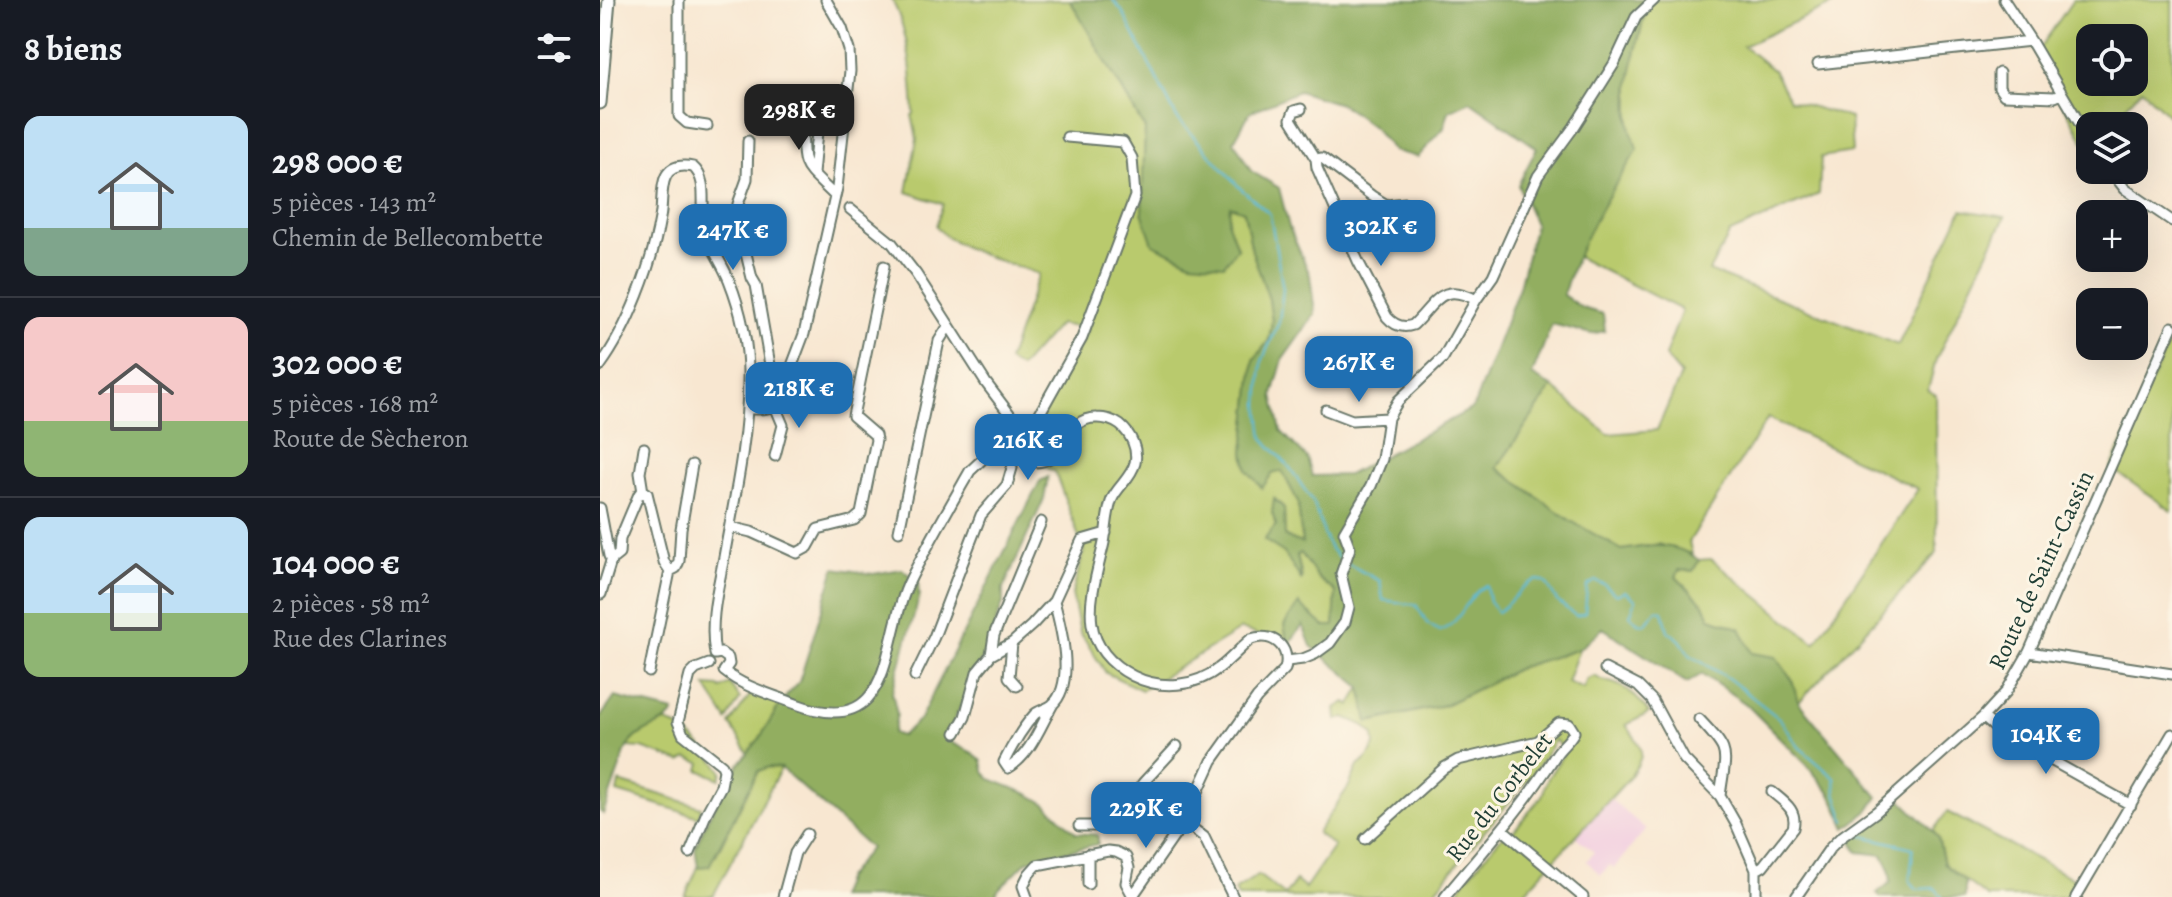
<!DOCTYPE html>
<html lang="fr">
<meta charset="utf-8">
<style>
:root{--surface:#171b24;--page:#20242c;--text:#f1f3f6;--muted:#9ea1a6;--line:#363941;--accent:#1f6fb2}
body{margin:0;font-family:Alegreya,serif;background:var(--page);color:var(--text);height:100vh;display:flex;flex-direction:column;font-size:30px;white-space:nowrap}
*{box-sizing:border-box;margin:0}
p{font-size:26px;color:var(--muted)}
.icon{flex:none;width:44px;height:44px;fill:none;stroke:currentColor;stroke-width:2;stroke-linecap:round;stroke-linejoin:round}
.map{position:relative;flex:1;overflow:hidden}
.sheet{display:flex;flex-direction:column;background:var(--surface);width:600px}
.sheet>*{flex:none}
.buttons{position:absolute;left:1476px;top:24px;display:grid;gap:16px}
.buttons a{display:grid;place-items:center;width:72px;height:72px;border-radius:16px;background:var(--surface);box-shadow:0 8px 32px #0002;font-size:40px}
.price{position:absolute;translate:-50% -68px;padding:0 18px;border-radius:16px;background:var(--accent);color:#fff;font-size:26px;line-height:52px;filter:drop-shadow(0 2px 4px #0008)}
.price::after{content:'';position:absolute;left:50%;top:48px;width:24px;height:18px;margin-left:-12px;background:inherit;clip-path:polygon(0 0,100% 0,50% 100%)}
.price.on{background:#222;color:#fff}
ul{padding:0;list-style:none}
li{display:flex;align-items:center;gap:24px;height:200px;padding:0 24px}
li+li{border-top:2px solid var(--line)}
li span{display:grid;place-items:center;flex:none;width:224px;height:160px;border-radius:16px;color:#555}
li>.icon{margin-inline-start:auto}
span .icon{width:96px;height:96px;fill:#fffc;stroke-width:1}
li b{font-size:34px}
h2{display:flex;justify-content:space-between;align-items:center;height:96px;padding:0 24px;font-size:34px}
main{display:flex;flex:1;min-height:0}
.map>svg:first-child{display:block}
.built{fill:#f2cfe0}
.green{fill:#b9ca6d;stroke:#6c8450;stroke-width:2;fill-rule:evenodd}
.forest{fill:#92ae60;stroke:#58764a;stroke-width:2;fill-rule:evenodd}
.lines{fill:none;stroke-linecap:round;stroke-linejoin:round}
.stream{stroke:#5abbd8;stroke-width:2}
.minor-casing{stroke:#6b786b;stroke-width:13}
.major-casing{stroke:#6b786b;stroke-width:15}
.minor{stroke:#fff;stroke-width:9}
.major{stroke:#fff;stroke-width:11}
.labels{text-anchor:middle;stroke-width:6;stroke-linejoin:round;paint-order:stroke}
.street-label{font-size:24px;fill:#1f3d34;stroke:#fcf5e5}
</style>
<main>
<section class="sheet">
<h2>8 biens<svg class="icon" aria-label="filters" viewBox="0 0 24 24"><path d="M4 7h16M4 17h16"/><circle cx="9" cy="7" r="2"/><circle cx="15" cy="17" r="2"/></svg></h2>
<ul>
<li><span style="background:linear-gradient(#bfe0f5 70%,#7fa58c 0)"><svg class="icon" aria-label="home" viewBox="0 0 24 24"><path d="M3 11l9-7 9 7M6 9v11h12V9"/></svg></span><div><b>298 000 €</b><p>5 pièces · 143 m²</p><p>Chemin de Bellecombette</p></div></li>
<li><span style="background:linear-gradient(#f6c9c9 65%,#8fb573 0)"><svg class="icon" aria-label="home" viewBox="0 0 24 24"><path d="M3 11l9-7 9 7M6 9v11h12V9"/></svg></span><div><b>302 000 €</b><p>5 pièces · 168 m²</p><p>Route de Sècheron</p></div></li>
<li><span style="background:linear-gradient(#bfe0f5 60%,#8fb573 0)"><svg class="icon" aria-label="home" viewBox="0 0 24 24"><path d="M3 11l9-7 9 7M6 9v11h12V9"/></svg></span><div><b>104 000 €</b><p>2 pièces · 58 m²</p><p>Rue des Clarines</p></div></li>
</ul>
</section>
<div class="map">
<svg width="1572" height="897" viewBox="0 0 1572 897">
<rect width="100%" height="100%" fill="#fcf5e5"/>
<filter id="ink" filterUnits="userSpaceOnUse"><feTurbulence type="fractalNoise" baseFrequency=".0125" numOctaves="2"/><feDisplacementMap in="SourceGraphic" scale="16" xChannelSelector="R" yChannelSelector="G"/><feConvolveMatrix kernelMatrix="1 2 1 2 8 2 1 2 1" color-interpolation-filters="sRGB"/></filter>
<filter id="wash" filterUnits="userSpaceOnUse"><feTurbulence type="fractalNoise" baseFrequency=".006" numOctaves="4" result="noise"/><feDisplacementMap in="SourceGraphic" scale="32" xChannelSelector="R" yChannelSelector="G"/><feGaussianBlur stdDeviation="1.8" result="paint"/><feColorMatrix in="noise" values="0 0 0 0 0 0 0 0 0 0 0 0 0 0 0 0 0 1.4 0 .05"/><feComposite in="paint" operator="in"/></filter>
<g filter="url(#wash)">
<rect width="100%" height="100%" fill="#f8e7d1"/>
<path class="built" d="M1010 799 1046 829 1014 868 1010 865 1000 875 987 861 994 852 975 836Z"/>
<path class="green" d="M292 0H470L545 129 542 212 637 248 628 223 630 205 644 211 652 251 669 299 672 321 669 340 654 360 644 452 647 470 672 474 682 470 698 502 702 544 685 537 684 508 675 499C668 525 687 557 702 578L697 554 701 553 719 579 736 592 734 626H724L699 604 684 625 688 645 641 629 542 690 506 673 480 632 472 594 484 551 455 472 433 460 426 446 488 329 459 324 420 368 408 361 439 274C410 263 355 251 336 226L343 204 307 192 317 139 312 115 314 114C312 77 310 34 292 0Z
M1048 0H1242L1143 46 1174 71 1189 100 1250 118 1252 152 1221 157 1219 194 1130 233 1109 271 1298 345 1362 210 1405 217 1336 359 1328 390 1336 395 1337 553 1199 702 1191 678 1152 653 1139 628 1110 618 1104 604 1076 577 1079 570 1093 571 1099 560 1111 559 1215 643 1318 489 1168 418 1089 542 1092 554 1058 544 1022 550 971 521 897 468 952 387 1008 434 1057 430 1081 375 1065 356 1082 310 975 256 1007 197 1030 134V77Z
M1473 0H1572V119L1542 89 1507 126H1490V144L1487 147 1436 54ZM1490 38H1534V82H1490Z
M1572 336V511L1511 468Z
M979 649 967 682 983 689 987 679 995 676C1001 681 1006 681 1013 683 1028 688 1040 700 1049 713L1026 725C1044 750 1047 753 1029 778L920 897H857L862 884 901 837 912 833 942 796 948 778 965 751 955 740 935 771 830 897H638L635 890 658 875 685 895 696 881 705 888 734 846 717 833 749 786 758 766 767 759 775 745 774 735 763 725 745 717 737 720 736 708 746 702 751 705 761 687 769 722 845 705 921 667Z
M130 684 140 699 127 720 106 686 119 687 121 689Z
M153 691 182 701 160 738 148 753 130 724Z
M66 722C87 728 110 754 122 771L120 779 99 770 101 763 88 758 81 762 42 748 27 747 41 732Z
M169 767 181 768 113 896 85 897 98 867 100 868 116 855 158 771Z
M19 782 101 807 99 817 17 792Z
M1347 812 1482 883 1472 897H1387L1344 864 1338 838 1333 831Z"/>
<path class="forest" d="M470 0H1048C1038 42 1016 110 1038 149 1007 197 980 240 963 295L982 308 1003 314 1005 331 991 334 952 324 932 375 952 387 897 468 971 521 1022 550C1050 545 1074 541 1099 560L1093 571 1079 570 1076 577 1104 604 1110 618 1140 628 1152 653 1176 657 1191 678 1199 703 1278 797 1267 812 1246 828 1231 794 1207 765 1146 704 1102 674 1087 683 1003 628 979 649 921 667 845 705 768 722 761 687 711 646 703 625 688 645 684 625 699 604 724 626H734L736 592 719 579 701 553 697 555 702 581 684 553 664 540 676 525 672 513 674 499 684 508 685 537 702 543 698 502 682 471 672 474 662 488 647 470 644 452 654 360 669 340 672 321 669 299 652 251 644 211 630 206 628 223 637 248 624 265 591 262 553 244 542 212 545 129ZM698 91 743 105 774 128 793 151 818 157 844 128 849 111 870 101 937 148 918 185 935 224 919 287 873 408 748 475 712 476 707 458 681 431 673 395 683 359 715 314 710 275 689 227 679 188 651 171 634 141 650 112Z
M448 477 444 499 403 589V603L385 653 348 734 352 743 373 753 382 761 384 771 390 779 428 794 446 804 476 833 498 835V844L427 861 398 890 395 897H238L246 878 270 848 181 768 169 767 158 771 109 866 98 867 95 848 108 818 139 764 160 738 182 701 199 682 235 568 273 574 302 569 318 582 319 598 292 692 297 714 293 733 301 736 320 719 440 481Z
M15 697 74 712C67 727 42 726 27 747L3 814 0 811V718Z
M1300 799 1333 831 1338 838 1344 864 1365 881V897H1281L1277 893 1291 882 1289 867 1283 855 1258 852 1251 839Z"/>
<g class="lines">
<path class="stream" d="M513 0 522 11 577 118 641 189 670 214 683 289 679 322 662 361 659 404 663 438 690 468 713 502 728 545 742 562
M748 564 780 581 783 600 816 605 828 624 839 631C863 623 865 596 886 585L889 602 897 612C914 603 919 583 939 580L946 583 957 601 976 616 985 613 987 586 995 581 1004 584 1016 595 1025 591 1036 600 1030 615 1038 623 1045 624 1057 610 1063 611 1068 631 1080 640 1090 655 1128 678 1180 719 1199 747 1235 778 1236 793 1245 821
M1255 834 1313 848 1310 881 1317 889 1335 888 1342 897"/>
</g>
</g>
<g filter="url(#ink)">
<g class="lines">
<defs>
<path id="minor" d="M79 0V116L87 123 107 126
M1404 0 1431 41 1490 141
M1218 64 1431 41
M1399 73V88L1404 95 1455 97 1461 94
M701 109 694 111 691 119 716 159
M203 127C201 171 205 166 235 196
M148 141 147 179 138 204V221L152 278 156 285 170 365 184 389
M1510 170 1525 189 1572 221
M213 174 217 132
M805 203 787 205 772 196 722 158 716 159 717 168 758 261 787 317C794 325 802 329 813 325 836 303 841 281 876 300
M250 209 292 243 316 274 386 383 417 424V450
M0 366C28 328 52 265 60 218 63 205 60 188 66 176 72 165 83 165 93 167 110 181 99 211 105 231 111 248 122 263 129 280 142 313 149 347 148 382 148 438 134 501 124 557 118 589 109 621 115 654
M175 406 183 425 175 456
M147 409C160 409 171 411 179 400L204 334 237 188 250 71 249 50 242 28 226 0
M726 410 752 420 788 418
M419 432 431 429 482 338 535 196 532 158 523 142 467 137
M425 461C470 470 459 417 497 418 506 418 513 420 520 425 531 434 538 449 535 463 531 478 518 486 512 499 506 514 507 532 503 547 491 597 474 645 533 676 561 690 595 687 619 668 631 659 640 648 651 639 672 632 691 646 685 669L657 698 612 761 584 822 532 897
M43 492 40 473 44 448
M0 508 9 556 14 558 19 554 20 539 39 494 47 493 64 562 70 571
M130 527 151 532 197 553 208 547 218 529 254 520 261 514 276 440 275 435 253 416 284 266
M299 531 339 341 349 325
M70 571 76 568 79 561 81 529 92 465
M1 594 12 558
M412 643 409 677 417 686
M1429 652 1572 674
M115 654 121 653 128 658 129 664 124 671
M391 655 394 635 441 522
M687 661 703 659 715 654 730 643 745 622 749 607 741 574 750 548 744 532 771 486 782 459 788 418 798 401 843 358 876 300 893 276 938 176 974 127 1014 64 1036 17 1054 0
M1005 669 1038 686 1052 700 1084 759 1120 796 1136 824 1156 870V897
M124 671C145 688 171 694 196 704 298 742 280 639 311 578 329 542 350 506 370 471L385 457H407
M49 672 70 571
M315 676 334 637 381 515 407 485 412 468
M453 704C441 725 430 756 408 768L404 762C412 746 423 727 435 714 440 710 447 709 452 705 476 684 461 627 454 601
M1383 717 1399 731 1531 805
M1099 719C1132 754 1126 750 1120 796
M356 733 365 717 377 672 391 655 412 643 432 625 454 601 482 540 506 533
M584 822 604 837 633 897
M479 826H515L543 783 577 746
M902 829 983 897
M765 839 844 768 858 760 938 741 959 723 969 724 974 732C969 742 960 747 955 756 923 807 883 851 845 897
M90 853 107 812 121 786 124 770 122 765 83 734 78 722 90 675 96 669 109 664
M488 854V884
M1156 870 1163 866 1193 828C1198 810 1184 802 1172 792
M183 897 195 853 207 834
M427 897 423 886 429 874 437 865 508 851 516 852 526 857 529 868 526 883 533 896
M1196 897 1230 848 1240 838 1276 812 1383 717 1406 692 1429 652 1572 327
M1476 897 1572 734"/>
<path id="major" d="M0 103 9 0"/>
</defs>
<use href="#minor" class="minor-casing"/>
<use href="#major" class="major-casing"/>
<use href="#minor" class="minor"/>
<use href="#major" class="major"/>
</g>
</g>
<g class="labels">
<g class="street-label">
<text transform="translate(1441 570) rotate(-65)" y="8">Route de Saint-Cassin</text>
<text transform="translate(899 797) rotate(-52)" y="8">Rue du Corbelet</text>
</g>
</g>
</svg>
<div class="buttons">
<a><svg class="icon" aria-label="locate" viewBox="0 0 24 24"><circle cx="12" cy="12" r="6"/><path d="M12 2v4M12 18v4M2 12h4M18 12h4"/></svg></a>
<a><svg class="icon" aria-label="layers" viewBox="0 0 24 24"><path d="M12 4l9 5-9 5-9-5zM3 14l9 5 9-5"/></svg></a>
<a>+</a>
<a>−</a>
</div>
<b class="price on" style="left:199px;top:152px">298K €</b>
<b class="price" style="left:781px;top:268px">302K €</b>
<b class="price" style="left:133px;top:272px">247K €</b>
<b class="price" style="left:759px;top:404px">267K €</b>
<b class="price" style="left:199px;top:430px">218K €</b>
<b class="price" style="left:428px;top:482px">216K €</b>
<b class="price" style="left:1446px;top:776px">104K €</b>
<b class="price" style="left:546px;top:850px">229K €</b>
</div>
</main>
